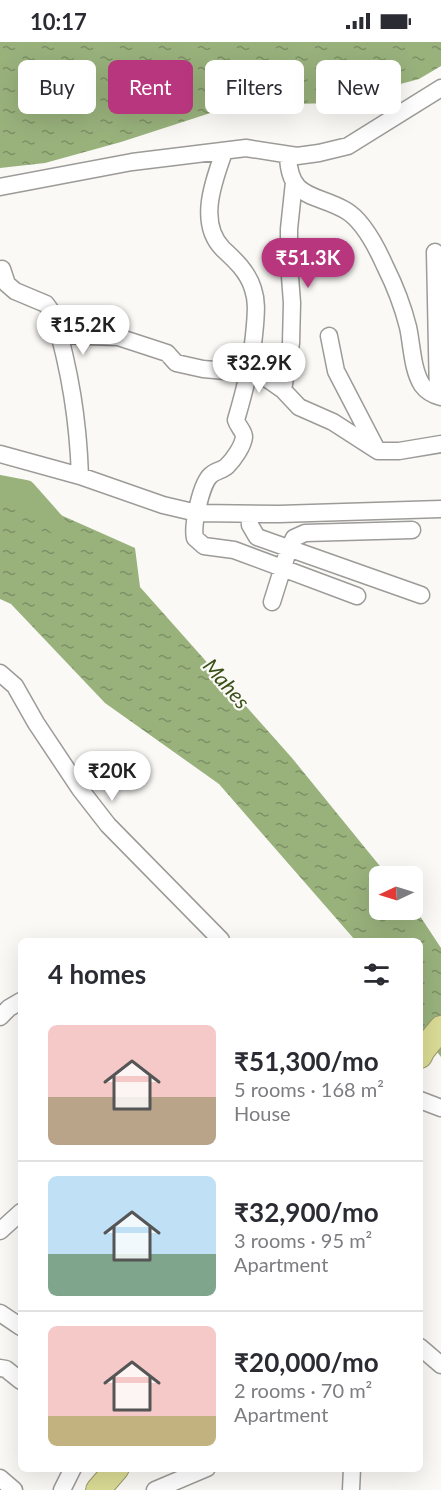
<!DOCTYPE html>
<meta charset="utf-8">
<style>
:root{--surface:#fff;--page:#f2f2f3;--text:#2b2b33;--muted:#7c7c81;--line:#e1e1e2;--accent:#b8367e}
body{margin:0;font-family:Lato,sans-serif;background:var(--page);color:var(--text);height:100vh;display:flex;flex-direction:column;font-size:22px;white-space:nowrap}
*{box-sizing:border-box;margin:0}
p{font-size:20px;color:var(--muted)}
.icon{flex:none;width:33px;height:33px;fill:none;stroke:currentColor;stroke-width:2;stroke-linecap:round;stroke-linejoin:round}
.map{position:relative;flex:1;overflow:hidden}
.drawer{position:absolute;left:18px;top:896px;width:405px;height:534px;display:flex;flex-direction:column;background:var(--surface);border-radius:9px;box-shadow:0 6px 24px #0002}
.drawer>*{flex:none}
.hud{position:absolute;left:18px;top:18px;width:405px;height:54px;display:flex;gap:12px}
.needle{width:39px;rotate:266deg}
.fabs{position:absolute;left:369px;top:824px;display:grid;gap:12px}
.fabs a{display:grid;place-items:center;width:54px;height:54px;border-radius:9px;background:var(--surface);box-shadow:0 6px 24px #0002;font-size:30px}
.price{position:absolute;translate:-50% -51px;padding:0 14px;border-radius:21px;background:#fff;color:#222;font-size:20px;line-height:39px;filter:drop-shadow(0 2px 3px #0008)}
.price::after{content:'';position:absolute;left:50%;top:36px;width:18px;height:14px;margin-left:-9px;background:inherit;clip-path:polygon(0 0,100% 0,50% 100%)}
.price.current{background:var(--accent);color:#fff}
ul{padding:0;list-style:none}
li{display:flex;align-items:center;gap:18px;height:150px;padding:0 30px}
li+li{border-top:2px solid var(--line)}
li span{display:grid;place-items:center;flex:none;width:168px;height:120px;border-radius:9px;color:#555}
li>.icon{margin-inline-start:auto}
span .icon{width:72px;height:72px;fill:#fffc;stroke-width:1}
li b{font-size:26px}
h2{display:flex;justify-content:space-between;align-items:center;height:72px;padding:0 30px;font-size:26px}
.tag{padding:0 21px;border-radius:9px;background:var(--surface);box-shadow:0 6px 24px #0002;font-size:21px;line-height:54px}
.tag.current{background:var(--accent);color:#fff}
.status{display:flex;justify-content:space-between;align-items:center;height:42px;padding:0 30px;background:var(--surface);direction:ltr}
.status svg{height:16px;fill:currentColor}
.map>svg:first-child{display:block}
.water{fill:url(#water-ripples)}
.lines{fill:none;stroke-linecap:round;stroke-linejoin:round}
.river{stroke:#99b27c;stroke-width:20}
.minor-casing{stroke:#9c9b98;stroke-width:19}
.highway-casing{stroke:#999a6b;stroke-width:26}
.minor{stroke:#fff;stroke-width:16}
.highway{stroke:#dadb94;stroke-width:24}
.labels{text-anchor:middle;stroke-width:4.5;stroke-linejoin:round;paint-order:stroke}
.water-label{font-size:21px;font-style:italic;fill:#384f15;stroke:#faf9f6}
</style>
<div class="status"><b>10:17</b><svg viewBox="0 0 49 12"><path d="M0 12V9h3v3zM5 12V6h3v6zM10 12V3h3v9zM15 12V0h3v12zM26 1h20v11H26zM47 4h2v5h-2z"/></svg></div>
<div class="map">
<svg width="441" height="1448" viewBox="0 0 441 1448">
<defs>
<pattern id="water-ripples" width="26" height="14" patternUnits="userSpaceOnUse" patternTransform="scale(1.5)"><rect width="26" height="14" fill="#99b27c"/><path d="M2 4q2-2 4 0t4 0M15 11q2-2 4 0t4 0" fill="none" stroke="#7c9065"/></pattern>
</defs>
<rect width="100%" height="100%" fill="#faf9f6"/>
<path class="water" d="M0 0H441V24L419 37 330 61 232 64 121 100 45 121 0 126Z
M0 446 135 506 140 545 292 716 388 834H380V867H412L413 864 416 868 441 906V1015L420 987V898H355L219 742 105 661 11 562 0 557Z"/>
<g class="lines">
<path class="river" d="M0 443 26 448 56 482"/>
<defs>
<path id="minor" d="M224 110C214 138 197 181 223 207 235 218 248 230 253 247 257 259 256 270 255 283 252 319 246 344 236 378 238 385 244 389 244 395 243 404 234 417 227 424 223 428 215 429 211 433 201 441 192 484 195 496L204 504 234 508 357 554
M288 113C289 158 315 151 345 168 363 178 377 206 385 224 394 242 403 265 408 285 412 303 412 327 422 343 427 350 433 353 441 355
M0 145 132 120 246 106 297 114 319 111 348 104 441 46
M435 210 438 354
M2 227 7 242 15 249 46 262 54 273C70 329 78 377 80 434
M60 293 118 295 167 311 176 321 203 327 260 332 283 348 299 365 333 380 378 409H399L441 402
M329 294 336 329 377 408
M283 348 291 301 292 261 289 221V187L294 140
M0 412 80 434 163 463 197 471 279 472 441 467
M249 472 250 483 257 495 421 553
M272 560 289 506 294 496 305 491 412 488
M0 631 15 644 36 681 80 747 108 783 221 898
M0 975 9 966 21 959
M420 1058 441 1066
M0 1189 21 1170
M0 1271 21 1285
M420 1305 441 1323
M0 1326 6 1327 21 1339
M0 1436 14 1448
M62 1448 73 1426
M155 1448 207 1426
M351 1448 352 1426"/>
<path id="highway" d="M420 1014 423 1008 441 986
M98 1448 117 1426"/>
</defs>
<use href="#minor" class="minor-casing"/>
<use href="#highway" class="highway-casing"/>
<use href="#minor" class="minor"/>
<use href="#highway" class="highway"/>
</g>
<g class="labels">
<g class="water-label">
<text transform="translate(226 642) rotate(49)" y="7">Mahes</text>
</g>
</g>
</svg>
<div class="fabs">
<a><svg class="needle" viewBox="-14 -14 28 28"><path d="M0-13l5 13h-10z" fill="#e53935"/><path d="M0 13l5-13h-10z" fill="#7c7c81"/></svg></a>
</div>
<b class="price current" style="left:308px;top:247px">₹51.3K</b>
<b class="price" style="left:83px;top:314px">₹15.2K</b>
<b class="price" style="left:259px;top:352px">₹32.9K</b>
<b class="price" style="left:112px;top:760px">₹20K</b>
<div class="hud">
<a class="tag">Buy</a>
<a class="tag current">Rent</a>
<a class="tag">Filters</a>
<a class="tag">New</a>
</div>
<section class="drawer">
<h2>4 homes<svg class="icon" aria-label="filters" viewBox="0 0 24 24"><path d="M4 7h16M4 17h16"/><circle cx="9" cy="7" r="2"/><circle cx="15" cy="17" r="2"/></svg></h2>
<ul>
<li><span style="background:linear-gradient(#f6c9c9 60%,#b9a48a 0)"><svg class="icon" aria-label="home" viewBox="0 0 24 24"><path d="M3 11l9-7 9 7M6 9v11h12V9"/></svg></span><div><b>₹51,300/mo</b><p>5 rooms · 168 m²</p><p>House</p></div></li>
<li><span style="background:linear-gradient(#bfe0f5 65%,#7fa58c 0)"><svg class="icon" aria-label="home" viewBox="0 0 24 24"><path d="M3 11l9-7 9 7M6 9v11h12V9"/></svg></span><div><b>₹32,900/mo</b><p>3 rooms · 95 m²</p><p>Apartment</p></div></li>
<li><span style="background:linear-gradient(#f6c9c9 75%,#c2b280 0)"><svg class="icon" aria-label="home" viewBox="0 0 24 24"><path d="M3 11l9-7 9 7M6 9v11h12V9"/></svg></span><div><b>₹20,000/mo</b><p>2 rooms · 70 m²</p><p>Apartment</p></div></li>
</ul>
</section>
</div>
